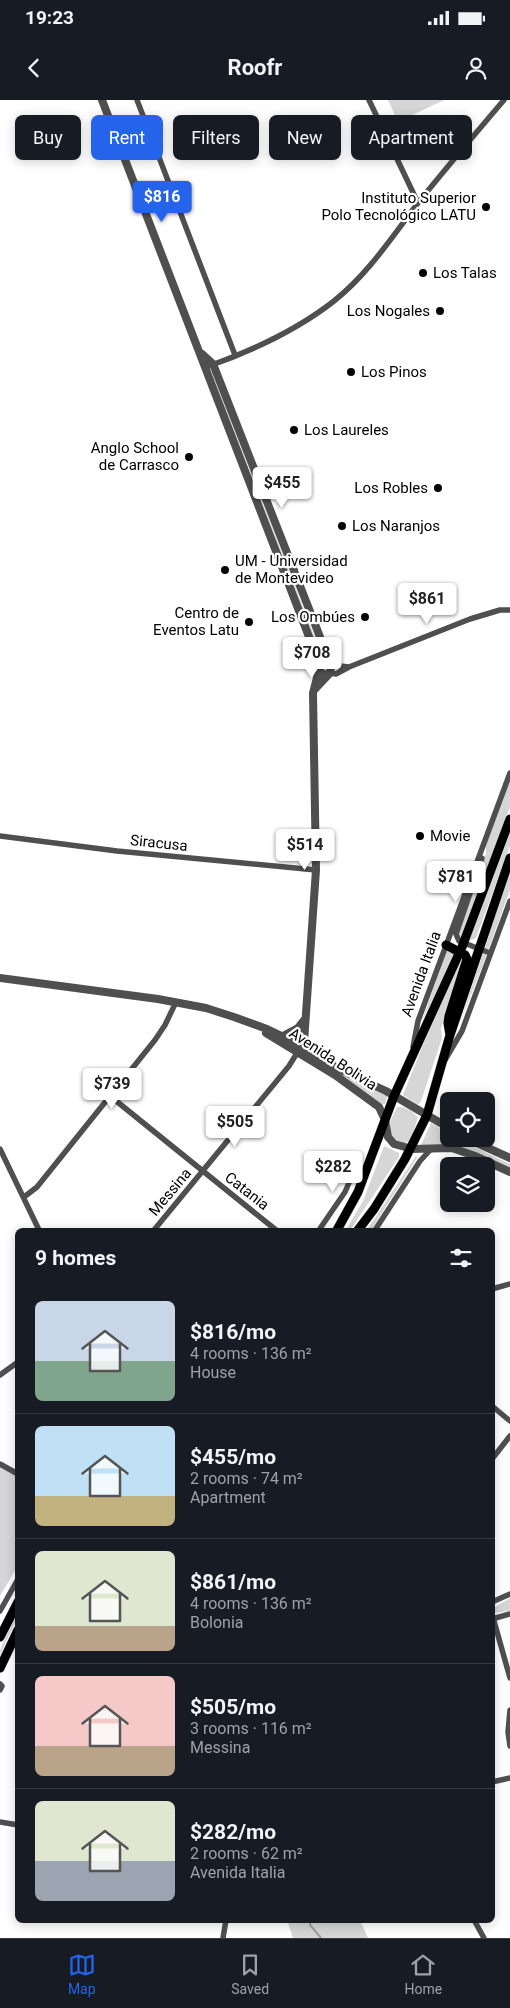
<!DOCTYPE html>
<meta charset="utf-8">
<style>
:root{--surface:#171b24;--page:#20242c;--text:#f1f3f6;--muted:#9ea1a6;--line:#363941;--accent:#2563eb}
body{margin:0;font-family:Roboto,sans-serif;background:var(--page);color:var(--text);height:100vh;display:flex;flex-direction:column;font-size:19px;white-space:nowrap}
*{box-sizing:border-box;margin:0}
p{font-size:16px;color:var(--muted)}
.icon{flex:none;width:28px;height:28px;fill:none;stroke:currentColor;stroke-width:2;stroke-linecap:round;stroke-linejoin:round}
.map{position:relative;flex:1;overflow:hidden}
.details{position:absolute;left:15px;top:1128px;width:480px;height:695px;display:flex;flex-direction:column;background:var(--surface);border-radius:8px;box-shadow:0 2px 12px #0003}
.details>*{flex:none}
.banner{position:absolute;left:15px;top:15px;width:480px;height:45px;display:flex;gap:10px}
.buttons{position:absolute;left:440px;top:992px;display:grid;gap:10px}
.buttons a{display:grid;place-items:center;width:55px;height:55px;border-radius:8px;background:var(--surface);box-shadow:0 2px 12px #0003;font-size:25px}
.price{position:absolute;translate:-50% -42px;padding:0 11px;border-radius:5px;background:#fff;color:#222;font-size:16px;line-height:32px;filter:drop-shadow(0 1px 2px #0008)}
.price::after{content:'';position:absolute;left:50%;top:30px;width:15px;height:11px;margin-left:-8px;background:inherit;clip-path:polygon(0 0,100% 0,50% 100%)}
.price.current{background:var(--accent);color:#fff}
ul{padding:0;list-style:none}
li{display:flex;align-items:center;gap:15px;height:125px;padding:0 20px}
li+li{border-top:1px solid var(--line)}
li span{display:grid;place-items:center;flex:none;width:140px;height:100px;border-radius:8px;color:#555}
li>.icon{margin-inline-start:auto}
span .icon{width:60px;height:60px;fill:#fffc;stroke-width:1}
li b{font-size:21px}
h2{display:flex;justify-content:space-between;align-items:center;height:60px;padding:0 20px;font-size:21px}
.pill{padding:0 18px;border-radius:8px;background:var(--surface);box-shadow:0 2px 12px #0003;font-size:18px;line-height:45px}
.pill.current{background:var(--accent);color:#fff}
.status{display:flex;justify-content:space-between;align-items:center;height:35px;padding:0 25px;background:var(--surface);direction:ltr}
.status svg{height:14px;fill:currentColor}
header{display:flex;justify-content:space-between;align-items:center;height:65px;padding:0 20px;background:var(--surface);font-size:22px;font-weight:700}
.tabs{display:flex;justify-content:space-around;align-items:center;height:70px;border-top:1px solid var(--line);background:var(--surface);font-size:14px;color:var(--muted)}
.tabs a{display:grid;justify-items:center;gap:2px}
.tabs .current{color:var(--accent)}
.map>svg:first-child{display:block}
.green{fill:#d6d6d6}
.lines{fill:none;stroke-linecap:round;stroke-linejoin:round}
.stream{stroke:#9d9d9d;stroke-width:2}
.primary-casing{stroke:#dbdbdb;stroke-width:10}
.minor{stroke:#4f4f4f;stroke-width:5.5}
.tertiary{stroke:#4f4f4f;stroke-width:8}
.primary{stroke:#000;stroke-width:9}
.poi-dot{fill:#000;stroke:#fff;stroke-width:2}
.labels{text-anchor:middle;stroke-width:4.5;stroke-linejoin:round;paint-order:stroke}
.poi-label{font-size:15px;fill:#000;stroke:#fff;text-anchor:end}
.street-label{font-size:15px;fill:#000;stroke:#fff}
</style>
<div class="status"><b>19:23</b><svg viewBox="0 0 49 12"><path d="M0 12V9h3v3zM5 12V6h3v6zM10 12V3h3v9zM15 12V0h3v12zM26 1h20v11H26zM47 4h2v5h-2z"/></svg></div>
<header><svg class="icon" aria-label="back" viewBox="0 0 24 24"><path d="M15 5l-7 7 7 7"/></svg>Roofr<svg class="icon" aria-label="person" viewBox="0 0 24 24"><circle cx="12" cy="8" r="4"/><path d="M4 21q1-7 8-7t8 7"/></svg></header>
<div class="map">
<svg width="510" height="1838" viewBox="0 0 510 1838">
<rect width="100%" height="100%" fill="#fff"/>
<path class="green" d="M388 0H444L398 22Z
M211 269 317 543 324 556 320 559 315 542Z
M510 678V707L461 839 456 835 486 754V744Z
M510 728V746L476 838 469 841Z
M510 770V790L489 848 486 850 485 848Z
M448 850 455 853V855L422 921 446 852Z
M483 853 487 854 460 923Z
M461 859H463L441 928 442 938 421 1001 419 1004H417L403 995 425 940Z
M308 954 342 974 386 995 387 997 385 1004H382Z
M397 1007C405 1006 415 1012 418 1018L411 1038 405 1044 398 1043 391 1036 390 1022Z
M431 1023 449 1034V1039H457L510 1064V1069L474 1053 421 1045Z
M384 1046 399 1053V1057L355 1123 350 1130H346L363 1101Z
M416 1056 417 1058 371 1130H367Z
M0 1367 18 1376 17 1467 0 1496Z
M510 1498V1511L495 1513V1507Z
M17 1513V1518L0 1555V1550Z
M287 1820H360L368 1838H293Z"/>
<g class="lines">
<path class="stream" d="M311 1820 310 1825 321 1838"/>
<defs>
<path id="primary" d="M446 845 465 855 467 859 449 916 448 923 450 935
M337 1130 358 1092 394 996 462 847 510 719
M358 1130 374 1109 405 1059 427 1015 450 935 510 758
M0 1537 18 1502
M0 1568 18 1530"/>
</defs>
<use href="#primary" class="primary-casing"/>
<path class="minor" d="M137 0 235 255
M369 0 418 103
M209 266C254 250 297 230 334 201 368 174 392 137 418 103 446 68 475 34 504 0
M331 565 349 567
M330 573 336 574 349 567 470 519 500 510H510
M0 736 117 751 316 770
M482 758 456 834 459 841 490 853
M413 947 418 921 510 673
M445 960 462 931 510 801
M110 996 276 1130
M0 1049 39 1130
M24 1097 37 1087 155 940 165 925 176 902
M154 1130 289 966 297 953
M319 1130 345 1092 358 1062
M375 1130 420 1061 432 1048
M492 1189 510 1184
M0 1275 18 1262
M492 1306 510 1321
M492 1359 510 1336
M0 1364 18 1374
M492 1502 510 1494
M0 1511 18 1479
M492 1514 510 1578
M492 1519 510 1514
M0 1584 2 1586 0 1590
M510 1610 508 1632 510 1646
M492 1682 510 1678
M0 1722 18 1725
M474 1820 484 1838
M223 1838 226 1820"/>
<path class="tertiary" d="M102 0 311 542 319 570 323 574 328 575
M202 254 213 264 331 565 330 573 315 589
M0 878 158 899 206 908 234 917 267 929 288 939 339 969 386 991 449 1028
M266 933 335 975 379 1007 385 1020 388 1037 394 1044 412 1049 452 1048 475 1056 510 1072
M283 936 298 928 305 919
M297 953 304 942 316 770 313 593 319 570
M468 1039 510 1058"/>
<use href="#primary" class="primary"/>
</g>
<g class="poi-dot">
<circle cx="486" cy="107" r="5"/>
<circle cx="423" cy="173" r="5"/>
<circle cx="440" cy="211" r="5"/>
<circle cx="351" cy="272" r="5"/>
<circle cx="294" cy="330" r="5"/>
<circle cx="189" cy="357" r="5"/>
<circle cx="438" cy="388" r="5"/>
<circle cx="342" cy="426" r="5"/>
<circle cx="225" cy="470" r="5"/>
<circle cx="365" cy="517" r="5"/>
<circle cx="249" cy="522" r="5"/>
<circle cx="420" cy="736" r="5"/>
</g>
<g class="labels">
<g class="poi-label">
<text x="476" y="103">Instituto Superior<tspan x="476" dy="17">Polo Tecnológico LATU</tspan></text>
<text x="433" y="178" text-anchor="start">Los Talas</text>
<text x="430" y="216">Los Nogales</text>
<text x="361" y="277" text-anchor="start">Los Pinos</text>
<text x="304" y="335" text-anchor="start">Los Laureles</text>
<text x="179" y="353">Anglo School<tspan x="179" dy="17">de Carrasco</tspan></text>
<text x="428" y="393">Los Robles</text>
<text x="352" y="431" text-anchor="start">Los Naranjos</text>
<text x="235" y="466" text-anchor="start">UM - Universidad<tspan x="235" dy="17">de Montevideo</tspan></text>
<text x="239" y="518">Centro de<tspan x="239" dy="17">Eventos Latu</tspan></text>
<text x="355" y="522">Los Ombúes</text>
<text x="430" y="741" text-anchor="start">Movie</text>
</g>
<g class="street-label">
<text transform="translate(159 743) rotate(6)" y="5">Siracusa</text>
<text transform="translate(421 874) rotate(-70)" y="5">Avenida Italia</text>
<text transform="translate(333 959) rotate(33)" y="5">Avenida Bolivia</text>
<text transform="translate(247 1091) rotate(38)" y="5">Catania</text>
<text transform="translate(170 1092) rotate(-50)" y="5">Messina</text>
</g>
</g>
</svg>
<div class="buttons">
<a><svg class="icon" aria-label="locate" viewBox="0 0 24 24"><circle cx="12" cy="12" r="6"/><path d="M12 2v4M12 18v4M2 12h4M18 12h4"/></svg></a>
<a><svg class="icon" aria-label="layers" viewBox="0 0 24 24"><path d="M12 4l9 5-9 5-9-5zM3 14l9 5 9-5"/></svg></a>
</div>
<b class="price current" style="left:162px;top:123px">$816</b>
<b class="price" style="left:282px;top:409px">$455</b>
<b class="price" style="left:427px;top:525px">$861</b>
<b class="price" style="left:312px;top:579px">$708</b>
<b class="price" style="left:305px;top:771px">$514</b>
<b class="price" style="left:456px;top:803px">$781</b>
<b class="price" style="left:112px;top:1010px">$739</b>
<b class="price" style="left:235px;top:1048px">$505</b>
<b class="price" style="left:333px;top:1093px">$282</b>
<div class="banner">
<a class="pill">Buy</a>
<a class="pill current">Rent</a>
<a class="pill">Filters</a>
<a class="pill">New</a>
<a class="pill">Apartment</a>
</div>
<section class="details">
<h2>9 homes<svg class="icon" aria-label="filters" viewBox="0 0 24 24"><path d="M4 7h16M4 17h16"/><circle cx="9" cy="7" r="2"/><circle cx="15" cy="17" r="2"/></svg></h2>
<ul>
<li><span style="background:linear-gradient(#c9d6e8 60%,#7fa58c 0)"><svg class="icon" aria-label="home" viewBox="0 0 24 24"><path d="M3 11l9-7 9 7M6 9v11h12V9"/></svg></span><div><b>$816/mo</b><p>4 rooms · 136 m²</p><p>House</p></div></li>
<li><span style="background:linear-gradient(#bfe0f5 70%,#c2b280 0)"><svg class="icon" aria-label="home" viewBox="0 0 24 24"><path d="M3 11l9-7 9 7M6 9v11h12V9"/></svg></span><div><b>$455/mo</b><p>2 rooms · 74 m²</p><p>Apartment</p></div></li>
<li><span style="background:linear-gradient(#dfe7d0 75%,#b9a48a 0)"><svg class="icon" aria-label="home" viewBox="0 0 24 24"><path d="M3 11l9-7 9 7M6 9v11h12V9"/></svg></span><div><b>$861/mo</b><p>4 rooms · 136 m²</p><p>Bolonia</p></div></li>
<li><span style="background:linear-gradient(#f6c9c9 70%,#b9a48a 0)"><svg class="icon" aria-label="home" viewBox="0 0 24 24"><path d="M3 11l9-7 9 7M6 9v11h12V9"/></svg></span><div><b>$505/mo</b><p>3 rooms · 116 m²</p><p>Messina</p></div></li>
<li><span style="background:linear-gradient(#dfe7d0 60%,#9aa5b1 0)"><svg class="icon" aria-label="home" viewBox="0 0 24 24"><path d="M3 11l9-7 9 7M6 9v11h12V9"/></svg></span><div><b>$282/mo</b><p>2 rooms · 62 m²</p><p>Avenida Italia</p></div></li>
</ul>
</section>
</div>
<nav class="tabs">
<a class="current"><svg class="icon" aria-label="map" viewBox="0 0 24 24"><path d="M3 6l6-2 6 2 6-2v14l-6 2-6-2-6 2zM9 4v14M15 6v14"/></svg>Map</a>
<a><svg class="icon" aria-label="saved" viewBox="0 0 24 24"><path d="M7 4h10v16l-5-4-5 4z"/></svg>Saved</a>
<a><svg class="icon" aria-label="home" viewBox="0 0 24 24"><path d="M3 11l9-7 9 7M6 9v11h12V9"/></svg>Home</a>
</nav>
